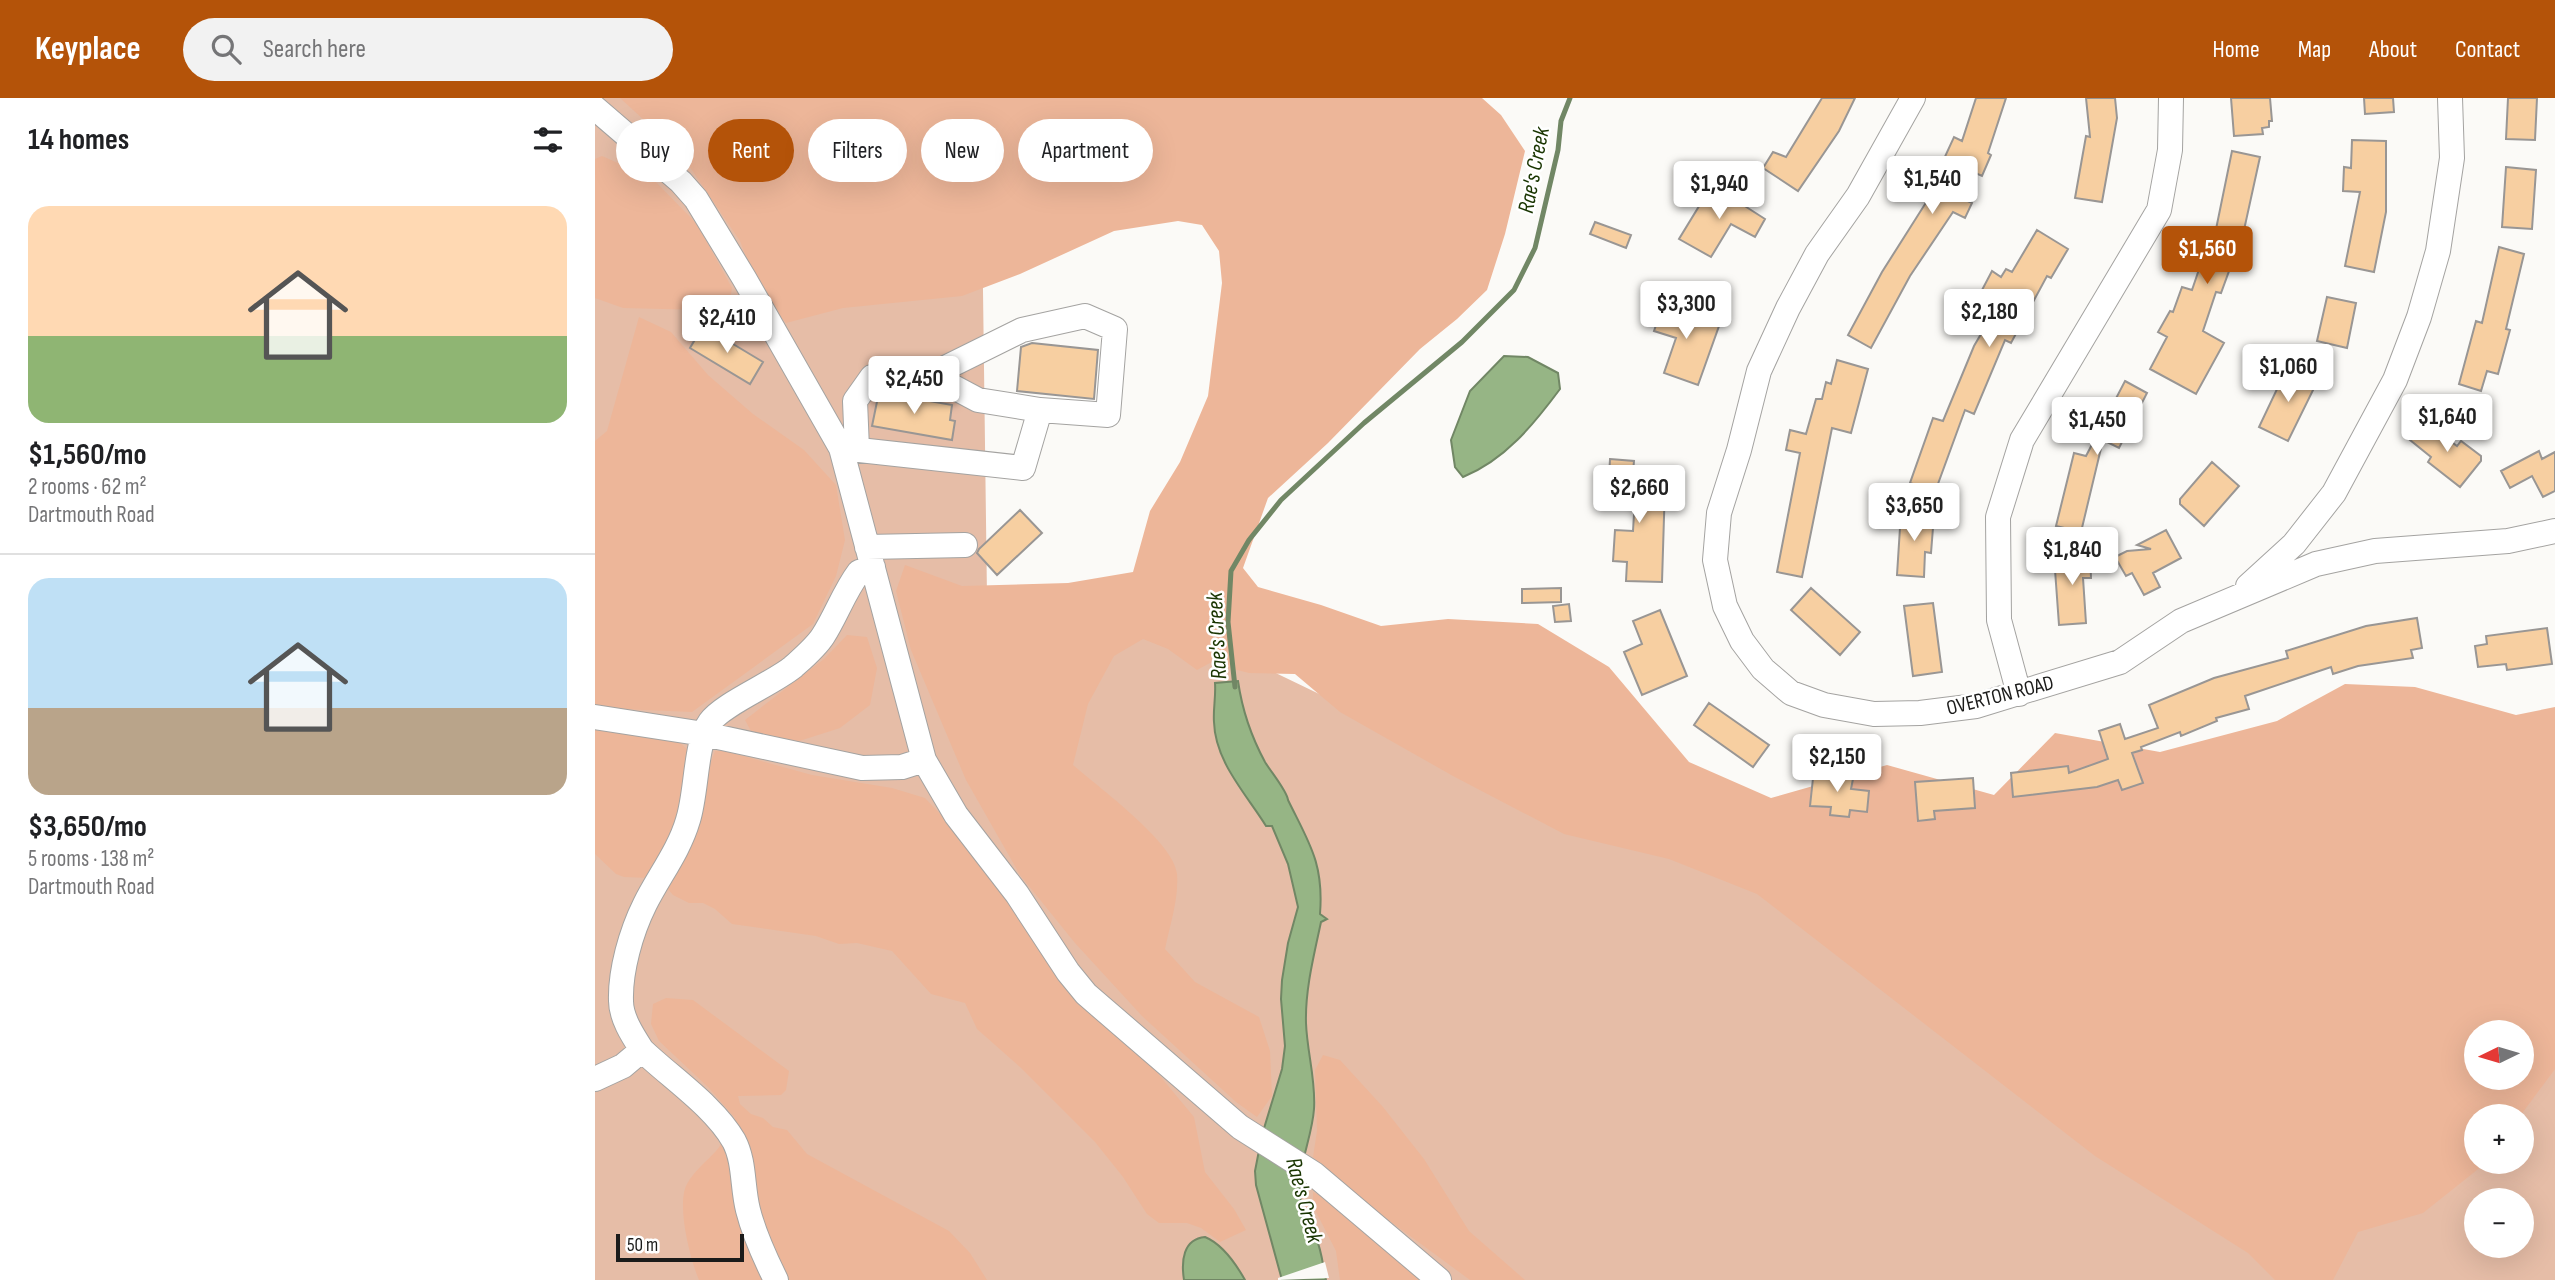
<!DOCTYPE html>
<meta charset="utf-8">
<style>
:root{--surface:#fff;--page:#f2f2f2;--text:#202124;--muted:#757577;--line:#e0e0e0;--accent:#b45309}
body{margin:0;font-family:"Sofia Sans Condensed",sans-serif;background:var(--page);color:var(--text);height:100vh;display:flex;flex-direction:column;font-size:26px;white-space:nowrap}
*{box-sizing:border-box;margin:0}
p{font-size:23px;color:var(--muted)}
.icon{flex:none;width:38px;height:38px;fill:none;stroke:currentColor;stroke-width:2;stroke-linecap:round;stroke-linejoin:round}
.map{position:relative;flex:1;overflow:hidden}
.side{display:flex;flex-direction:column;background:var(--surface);width:595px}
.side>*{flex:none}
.guide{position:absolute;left:21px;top:21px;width:665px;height:63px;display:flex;gap:14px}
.needle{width:46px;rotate:265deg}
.buttons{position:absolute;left:1869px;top:922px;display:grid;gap:14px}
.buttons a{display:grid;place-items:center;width:70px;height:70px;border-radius:50%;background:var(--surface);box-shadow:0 7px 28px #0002;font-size:35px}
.scale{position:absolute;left:21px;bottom:18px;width:128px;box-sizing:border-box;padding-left:7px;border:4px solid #1b1b1a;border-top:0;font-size:19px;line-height:24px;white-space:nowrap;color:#1b1b1a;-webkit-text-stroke:5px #fff;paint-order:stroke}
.price{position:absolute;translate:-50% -60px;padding:0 16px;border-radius:7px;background:#fff;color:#222;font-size:23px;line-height:46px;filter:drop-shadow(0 2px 4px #0008)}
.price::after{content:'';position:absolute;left:50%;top:42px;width:21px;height:16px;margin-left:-10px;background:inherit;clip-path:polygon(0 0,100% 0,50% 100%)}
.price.current{background:var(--accent);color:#fff}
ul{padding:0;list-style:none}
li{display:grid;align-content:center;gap:14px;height:371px;padding:0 28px}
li+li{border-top:2px solid var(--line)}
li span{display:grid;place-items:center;height:217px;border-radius:21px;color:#555}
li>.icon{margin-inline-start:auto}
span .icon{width:126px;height:126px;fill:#fffc;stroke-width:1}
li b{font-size:30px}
h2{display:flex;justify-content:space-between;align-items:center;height:84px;padding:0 28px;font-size:30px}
.chip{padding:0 24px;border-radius:32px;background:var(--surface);box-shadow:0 7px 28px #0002;font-size:24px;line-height:63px}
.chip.current{background:var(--accent);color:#fff}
header{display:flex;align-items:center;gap:42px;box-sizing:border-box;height:98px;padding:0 35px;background:var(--accent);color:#fff}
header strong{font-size:33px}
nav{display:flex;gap:38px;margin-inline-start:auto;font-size:24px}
.search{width:490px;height:63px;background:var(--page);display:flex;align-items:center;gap:18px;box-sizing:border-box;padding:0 24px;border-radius:38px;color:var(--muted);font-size:26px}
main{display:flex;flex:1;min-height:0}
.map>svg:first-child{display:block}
.green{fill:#e6bda7;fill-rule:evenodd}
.forest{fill:#edb699;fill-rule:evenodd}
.water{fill:#96b585;stroke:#718765;stroke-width:2}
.pier{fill:#fbfaf7}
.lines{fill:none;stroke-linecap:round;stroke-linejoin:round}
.stream{stroke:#718765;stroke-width:5}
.building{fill:#f7cfa1;stroke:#999694;stroke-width:2}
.minor-casing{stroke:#a4a3a1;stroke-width:26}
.minor{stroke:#fff;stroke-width:24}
.labels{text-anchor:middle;stroke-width:5;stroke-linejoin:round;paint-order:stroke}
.street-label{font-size:21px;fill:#1b1b1a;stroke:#fff}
.water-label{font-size:23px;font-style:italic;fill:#193501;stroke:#fff}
</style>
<header>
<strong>Keyplace</strong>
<div class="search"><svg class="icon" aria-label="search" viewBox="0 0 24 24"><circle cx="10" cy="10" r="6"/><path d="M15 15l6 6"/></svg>Search here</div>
<nav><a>Home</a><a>Map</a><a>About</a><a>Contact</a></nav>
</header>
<main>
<section class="side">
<h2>14 homes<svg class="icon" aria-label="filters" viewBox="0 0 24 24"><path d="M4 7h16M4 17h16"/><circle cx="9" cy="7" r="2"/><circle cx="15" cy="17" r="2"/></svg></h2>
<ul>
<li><span style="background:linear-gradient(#ffd9b3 60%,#8fb573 0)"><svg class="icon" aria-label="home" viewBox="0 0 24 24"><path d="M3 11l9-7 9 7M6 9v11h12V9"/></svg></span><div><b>$1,560/mo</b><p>2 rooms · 62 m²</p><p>Dartmouth Road</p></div></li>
<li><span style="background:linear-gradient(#bfe0f5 60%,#b9a48a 0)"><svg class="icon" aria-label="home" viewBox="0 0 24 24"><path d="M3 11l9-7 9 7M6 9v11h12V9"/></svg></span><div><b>$3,650/mo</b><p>5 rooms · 138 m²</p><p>Dartmouth Road</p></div></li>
</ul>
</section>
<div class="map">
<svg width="1960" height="1182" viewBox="0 0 1960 1182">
<rect width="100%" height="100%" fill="#fbfaf7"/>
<path class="green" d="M0 0H146L386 39 392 499 558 516 940 700 1313 809 1960 671V1182H0ZM1881 934H1927V980H1881ZM1881 1018H1927V1064H1881ZM1881 1102H1927V1148H1881Z"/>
<path class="forest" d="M25 0H887L906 17 930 53 910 136 892 192 862 221 825 251 733 345 673 400 648 470 663 489 726 507 786 528 853 521 943 526 1014 569 1094 664 1176 700 1292 667 1399 697 1460 635 1565 654 1682 623 1750 586 1820 589 1921 617 1960 609V971L1925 1018H1881V1064H1892L1828 1115 1763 1134 1738 1182H1680L1653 1155 1500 1058 1162 796 1074 761 969 736 858 678 745 614 700 576 654 575 615 565 602 572 573 551 548 541 519 558 493 606 478 667C502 688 580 745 582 776 584 800 575 827 570 851L600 884 664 919 675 953 677 998 662 1019 641 1004 547 918 480 845 425 777 371 682 316 552 301 493 310 467 367 488 473 485 538 474 555 413 585 364 613 298 627 185 624 153 607 127 583 123 519 133 425 176 367 198 248 210 191 225 165 195 145 143 86 56ZM1881 934H1927V980H1881Z
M7 58 57 80 102 126 137 190 134 208 108 212 28 210 0 200V61Z
M44 219 76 234 113 277 158 316 209 352 241 387 250 442 241 478 218 526 97 614 26 611 0 607V343L12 333Z
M252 537 272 539 282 570 275 607 245 630 198 645 157 635 150 622 229 561Z
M0 632 82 642 95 654 82 728 54 780 29 779 21 776 0 756Z
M120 653H130L217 677 297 690 330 700 365 737 599 1019 610 1074 639 1111 651 1132 625 1144 606 1130 592 1125H564L552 1116 528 1079 500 1044 426 970 382 931 370 905 336 896 297 853 262 845 244 846 221 838 137 826 120 811 108 805H94L78 797 71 789Z
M71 900 98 902 194 973 191 992 186 997 143 998 145 1006 156 1016 168 1020 178 1029 192 1032 212 1056 354 1133 375 1155 392 1182H104C95 1161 81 1106 92 1086 99 1073 111 1064 121 1053 129 1044 134 1031 140 1020L114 990 64 943 56 926 58 906Z
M728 957 745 962 788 1009 829 1061 874 1133 930 1182H875L773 1107 718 1059 722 1033 720 972Z
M718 1094 735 1102 830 1182H745L741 1153 718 1108Z"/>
<path class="water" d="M909 258 933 259 963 275 965 291C939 326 910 362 868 379L860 369 856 342 875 293Z
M643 583C647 611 657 640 670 664 676 674 692 693 693 702 714 745 729 765 725 816L732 821 726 824C719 857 710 892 711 925 712 954 721 982 719 1011 717 1040 703 1066 705 1095 705 1111 715 1126 721 1140 727 1153 728 1169 731 1182H687L661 1087 660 1073 667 1037 687 971 690 948 686 901 687 882 693 845 703 809 693 766 677 728H671C652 697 620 664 619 624 618 611 621 599 620 585Z
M610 1139C627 1146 641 1166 650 1182H589C586 1163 588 1141 610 1139Z"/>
<path class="pier" d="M730 1164 734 1180 683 1182V1180Z"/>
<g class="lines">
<path class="stream" d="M640 589 633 524 636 473 654 442 686 402 769 325 867 244 919 192 940 150 963 52 966 23 975 0"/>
</g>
<path class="building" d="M1227 0H1260L1244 33 1203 93 1168 70 1178 54 1191 59Z
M1381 0H1411L1393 55 1396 57 1387 78 1376 73 1364 99 1377 105 1370 120 1358 114 1315 178 1276 250 1253 237 1287 174 1332 103 1330 102 1359 39 1367 43Z
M1491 0H1520L1522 20 1507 104 1480 100 1491 38 1495 39Z
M1636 0H1675L1677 23H1674V29L1667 30 1668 36 1639 38Z
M1769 0H1798L1799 14 1770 16Z
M1913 0H1942L1940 42 1911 41Z
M1757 42 1791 43V114L1779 174 1750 168 1765 94 1748 93 1749 69 1756 70Z
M1637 53 1665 59 1649 132 1626 195 1621 194 1608 233 1629 245 1601 296 1555 271 1572 239 1563 234 1575 213 1578 214 1587 189 1597 192 1615 139 1619 141Z
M1911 69 1941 72 1937 131 1907 129Z
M1117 87 1170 121 1160 139 1136 126 1116 159 1084 141Z
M1000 124 1036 137 1031 150 995 136Z
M1442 132 1473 151 1456 180 1452 178 1416 245 1410 242 1379 316 1370 312 1340 394 1315 385 1338 320 1348 323 1379 248 1406 202 1387 192 1397 173 1406 179 1411 171 1417 174Z
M1904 149 1929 156 1911 231 1915 232 1903 276 1892 273 1886 293 1864 286 1881 223 1887 225Z
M1732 199 1761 205 1752 250 1722 243Z
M1070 201 1102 212 1100 219 1124 228 1103 287 1069 275 1081 240 1059 233Z
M108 228 168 264 155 286 95 250Z
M437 245 503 252 499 301 422 293 426 249Z
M1242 262 1273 271 1256 335 1237 330 1207 479 1182 474 1205 355 1191 352 1195 332 1211 336 1221 301H1227L1231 284 1236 286Z
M1692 270 1722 284 1693 343 1664 329Z
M1530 283 1552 295 1524 350 1508 342 1486 434 1461 428 1479 355 1491 358Z
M284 294 357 307 355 322 360 323 357 342 277 328Z
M1829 323 1862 348 1866 343 1886 358V363L1865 389 1833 364 1836 359 1815 342Z
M1944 353 1947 361 1960 354V393L1948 399 1937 378 1915 390 1906 373Z
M1015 361 1039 363 1037 385 1070 387 1067 484 1031 483 1032 464 1018 463 1020 432 1038 433 1040 399 1013 397Z
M1617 364 1644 388 1609 428 1585 406V401Z
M425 412 447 435 402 477 382 455 384 451Z
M1306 414 1339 417 1336 455 1330 454 1329 479 1302 477Z
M1571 432 1586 460 1558 475 1565 489 1549 497 1537 475 1531 478 1520 459 1532 453 1556 451 1542 447Z
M1495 455 1496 480H1488L1491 525 1464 527 1459 458Z
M966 490V504L927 505V491Z
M1216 490 1265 534 1245 557 1196 512Z
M1338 505 1347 574 1318 578 1309 508Z
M974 506 976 523 960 524 958 508Z
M1065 512 1092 578 1047 597 1029 554 1047 546 1038 523Z
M1822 520 1827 550 1816 552 1818 560 1763 568 1738 576 1736 569 1650 598 1654 611 1621 620 1622 623 1586 638 1585 634 1546 649 1547 652 1537 655 1548 685 1527 692 1523 682 1502 689 1418 699 1416 675 1473 668 1474 675 1513 661 1504 633 1525 626 1530 641 1563 630 1554 607 1619 580 1693 560 1691 553 1771 528Z
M1952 530 1957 566 1912 572 1911 566 1883 569 1880 548 1892 546 1891 538Z
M1114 605 1174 647 1158 669 1099 627Z
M1219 671 1244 674V679L1258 681 1256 691 1274 693 1272 714 1255 712 1254 719 1235 717 1236 709 1215 708Z
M1378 680 1380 710 1339 713 1340 721 1323 723 1320 684Z"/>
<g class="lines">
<defs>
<path id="minor" d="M1318 0 1263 98 1222 156 1193 210 1164 273 1144 352 1124 415 1120 462 1130 508 1147 543 1168 571 1196 595 1229 607 1279 616 1325 615 1381 608 1525 564 1586 523 1721 466 1780 453 1913 443 1960 433
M0 10 86 84 101 101 149 180 246 350 329 662 361 717 422 796 473 874 491 896 645 1029 719 1076 844 1182
M336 277 383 302 445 312
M246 350 428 370 445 312 513 317 520 231 490 218 427 232 336 277 277 279 260 303 262 351
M272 449 370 447
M1653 488 1699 446 1739 395 1800 282 1824 219 1843 153 1857 60 1855 0
M1424 596 1404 522 1403 419 1427 342 1564 112 1575 52 1576 0
M0 619 109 636 267 670 307 669 329 662
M47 952C38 938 26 920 26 903 25 873 36 834 50 806 64 778 84 753 93 722 102 694 100 645 115 624 128 606 177 586 198 569 208 560 221 549 228 538 241 518 249 494 264 474L278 469
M0 981 28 968 47 952C75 979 119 1008 139 1043 150 1064 147 1089 153 1112 159 1136 170 1160 181 1182"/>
</defs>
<use href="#minor" class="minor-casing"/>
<use href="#minor" class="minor"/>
</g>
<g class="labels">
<g class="street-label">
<text transform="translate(1405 597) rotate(-14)" y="7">OVERTON ROAD</text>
</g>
<g class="water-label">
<text transform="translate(938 72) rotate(-79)" y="8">Rae's Creek</text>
<text transform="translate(621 538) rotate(-93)" y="8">Rae's Creek</text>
<text transform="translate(710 1102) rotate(75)" y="8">Rae's Creek</text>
</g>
</g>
</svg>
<div class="buttons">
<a><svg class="needle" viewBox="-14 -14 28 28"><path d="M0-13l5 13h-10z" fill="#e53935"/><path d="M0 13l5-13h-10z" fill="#757577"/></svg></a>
<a>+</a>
<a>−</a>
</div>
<div class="scale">50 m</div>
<b class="price" style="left:1337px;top:118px">$1,540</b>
<b class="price" style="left:1124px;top:123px">$1,940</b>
<b class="price current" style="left:1612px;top:188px">$1,560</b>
<b class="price" style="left:1091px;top:243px">$3,300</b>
<b class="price" style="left:1394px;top:251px">$2,180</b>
<b class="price" style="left:132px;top:257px">$2,410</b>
<b class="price" style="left:1693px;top:306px">$1,060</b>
<b class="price" style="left:319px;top:318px">$2,450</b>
<b class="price" style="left:1852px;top:356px">$1,640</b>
<b class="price" style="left:1502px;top:359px">$1,450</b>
<b class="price" style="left:1044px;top:427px">$2,660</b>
<b class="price" style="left:1319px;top:445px">$3,650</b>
<b class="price" style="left:1477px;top:489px">$1,840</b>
<b class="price" style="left:1242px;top:696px">$2,150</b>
<div class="guide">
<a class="chip">Buy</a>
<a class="chip current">Rent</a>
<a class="chip">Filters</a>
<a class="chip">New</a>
<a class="chip">Apartment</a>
</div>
</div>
</main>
